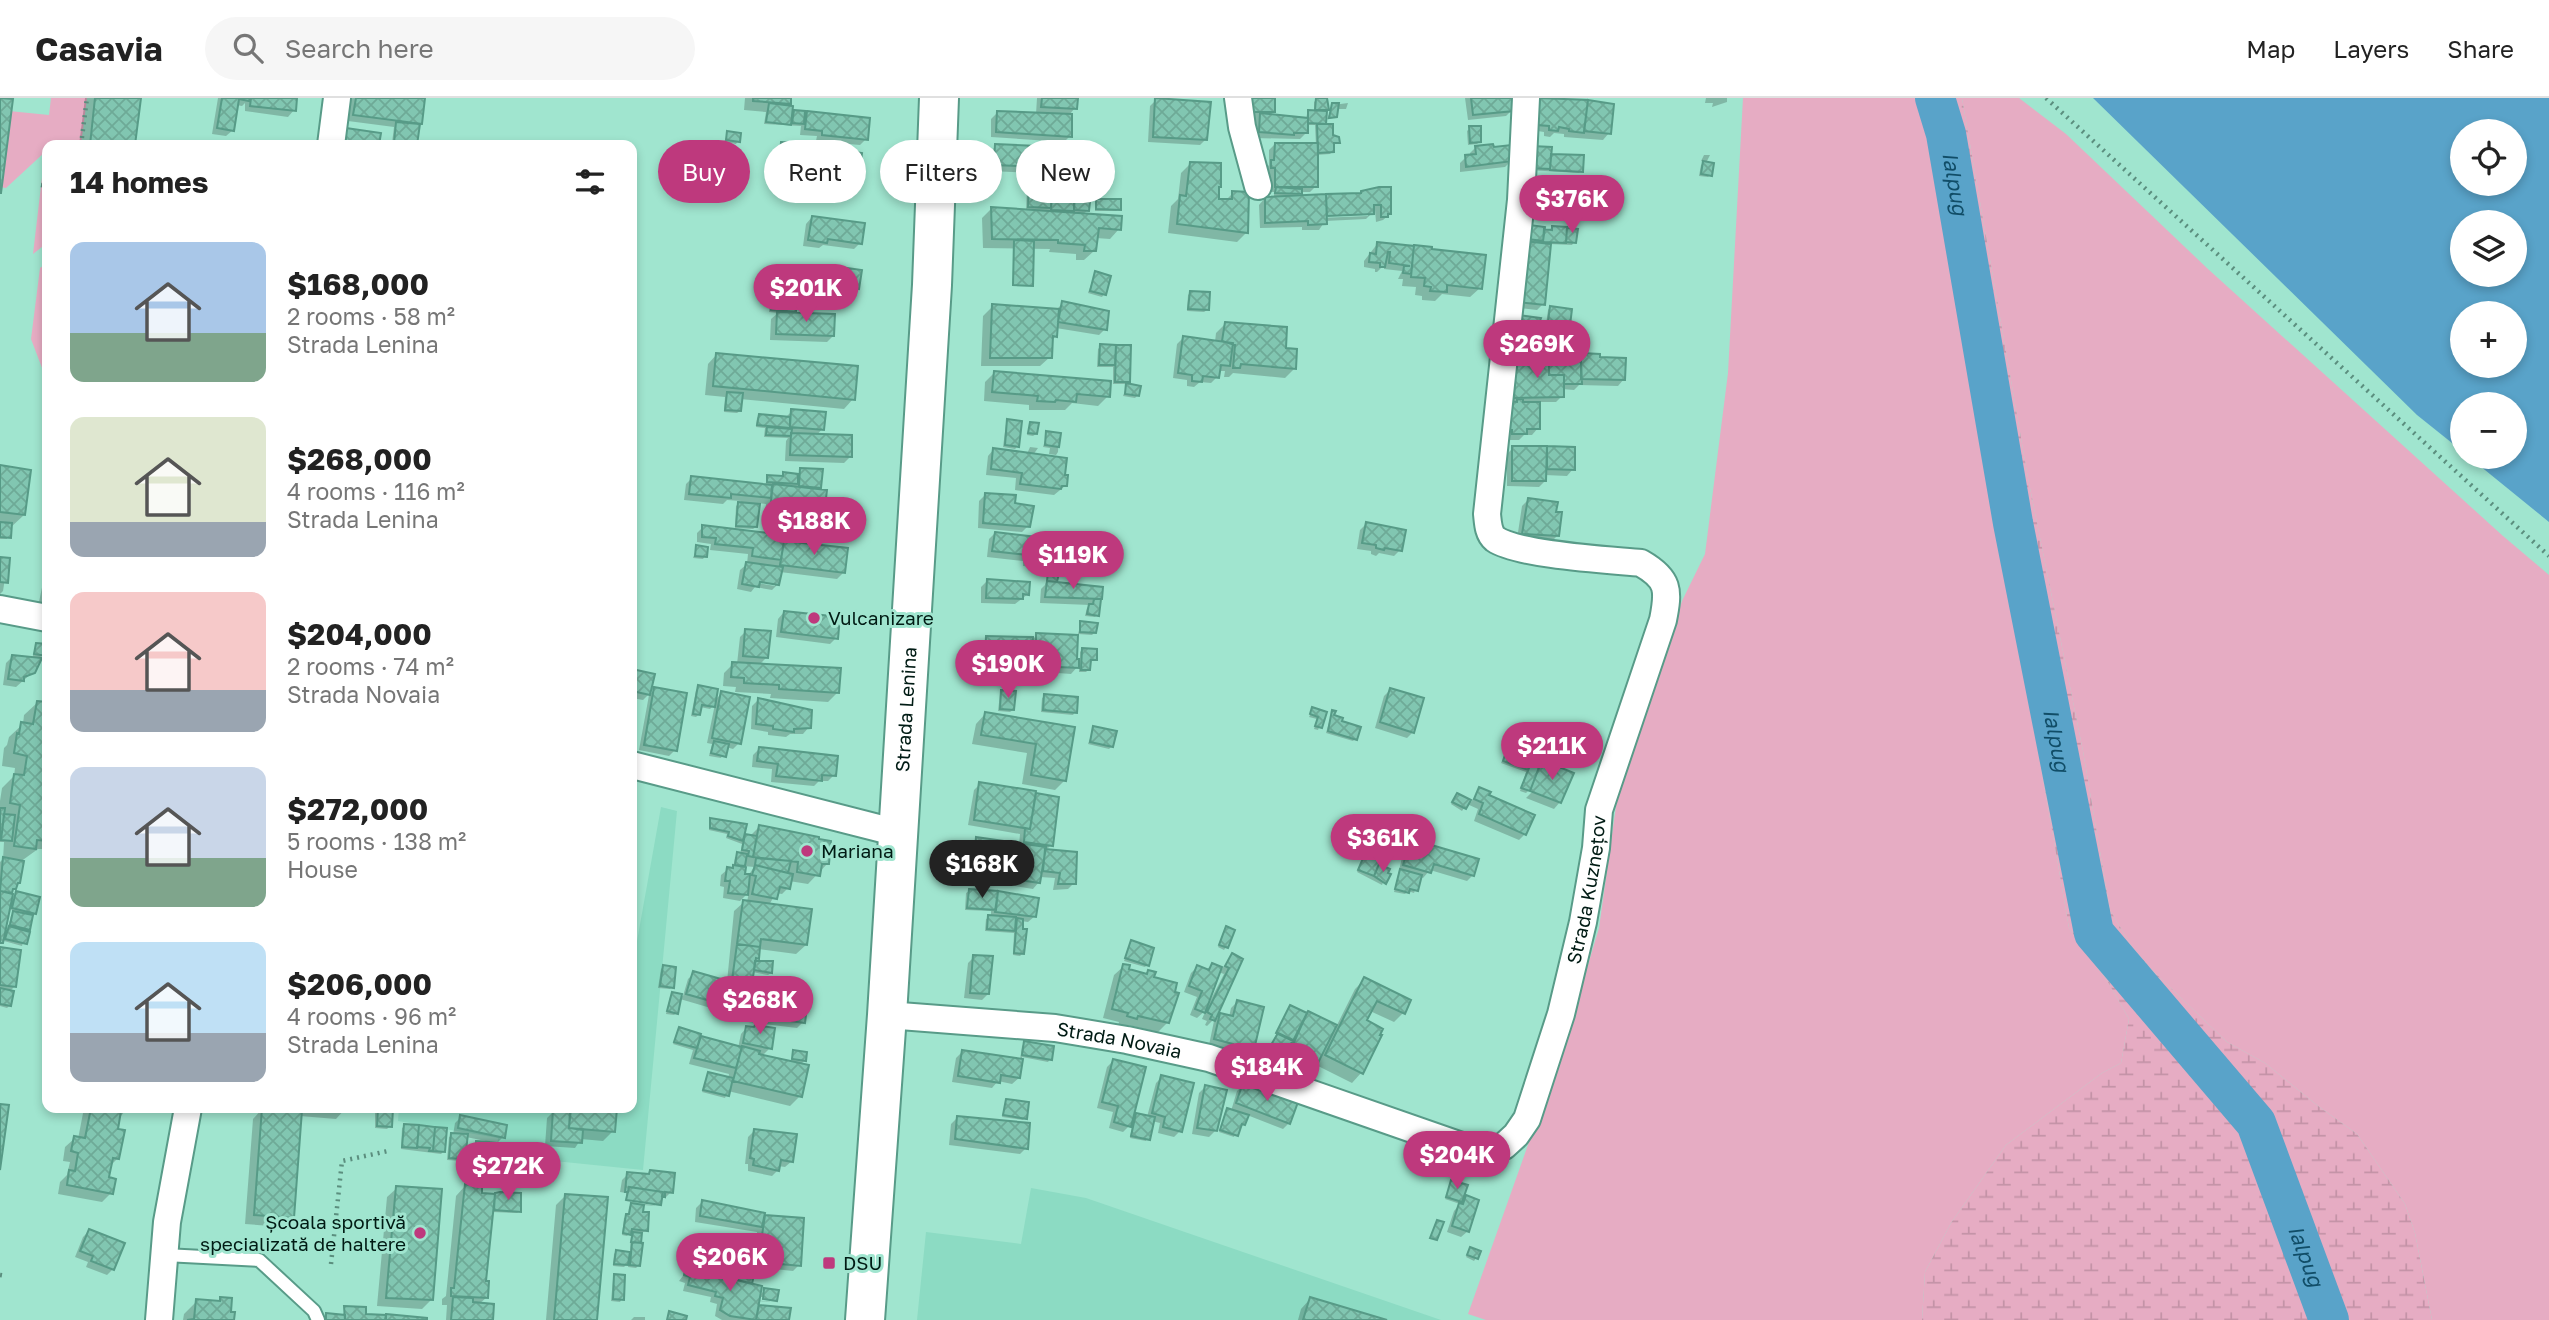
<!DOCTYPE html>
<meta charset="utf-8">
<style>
:root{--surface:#fff;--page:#f6f6f6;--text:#222;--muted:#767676;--line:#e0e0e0;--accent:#be397d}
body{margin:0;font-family:"Golos Text",sans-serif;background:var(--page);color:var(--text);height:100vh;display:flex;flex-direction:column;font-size:26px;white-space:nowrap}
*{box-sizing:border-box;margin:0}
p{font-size:23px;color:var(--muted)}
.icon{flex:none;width:38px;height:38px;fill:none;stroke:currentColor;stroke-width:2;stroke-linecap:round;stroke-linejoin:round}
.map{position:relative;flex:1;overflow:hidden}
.side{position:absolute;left:42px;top:42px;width:595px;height:973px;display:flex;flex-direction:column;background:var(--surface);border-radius:14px;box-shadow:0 4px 10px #0003}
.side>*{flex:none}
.banner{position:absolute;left:658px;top:42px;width:665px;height:63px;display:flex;gap:14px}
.tools{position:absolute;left:2450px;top:21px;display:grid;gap:14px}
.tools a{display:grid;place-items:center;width:77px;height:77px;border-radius:50%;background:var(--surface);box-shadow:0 4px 10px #0003;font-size:35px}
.price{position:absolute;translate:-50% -60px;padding:0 16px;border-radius:24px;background:var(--accent);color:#fff;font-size:23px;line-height:46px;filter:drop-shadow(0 2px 4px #0008)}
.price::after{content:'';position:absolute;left:50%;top:42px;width:21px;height:16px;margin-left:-10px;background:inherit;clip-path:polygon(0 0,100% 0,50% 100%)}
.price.active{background:#222;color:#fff}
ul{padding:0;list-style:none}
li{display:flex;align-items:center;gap:21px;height:175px;padding:0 28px}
li span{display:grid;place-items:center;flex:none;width:196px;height:140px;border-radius:14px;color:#555}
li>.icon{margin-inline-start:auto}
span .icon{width:84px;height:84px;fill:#fffc;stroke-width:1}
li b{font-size:30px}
h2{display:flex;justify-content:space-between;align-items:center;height:84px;padding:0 28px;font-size:30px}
.pill{padding:0 24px;border-radius:32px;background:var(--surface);box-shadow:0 4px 10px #0003;font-size:24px;line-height:63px}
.pill.active{background:var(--accent);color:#fff}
header{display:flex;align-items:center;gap:42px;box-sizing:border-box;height:98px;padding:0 35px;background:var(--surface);border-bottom:2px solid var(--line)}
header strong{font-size:33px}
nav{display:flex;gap:38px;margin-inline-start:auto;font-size:24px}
.search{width:490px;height:63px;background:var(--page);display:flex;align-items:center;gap:18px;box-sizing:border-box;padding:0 24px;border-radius:38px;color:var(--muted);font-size:26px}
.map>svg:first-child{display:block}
.built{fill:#8cdbc3}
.grass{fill:#e6acc3}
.wetland{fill:url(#wetland-marsh)}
.water{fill:#59a3c9;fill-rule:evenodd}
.shadow{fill:#0003;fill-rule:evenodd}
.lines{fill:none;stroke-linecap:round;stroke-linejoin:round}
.river{stroke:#59a3c9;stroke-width:40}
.building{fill:url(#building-cross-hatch);stroke:#579b87;stroke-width:2}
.lane-casing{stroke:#589b88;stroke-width:16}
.street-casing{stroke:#589b88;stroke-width:30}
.primary-casing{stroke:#589b88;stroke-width:42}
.path{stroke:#5b8e7e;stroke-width:4.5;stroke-dasharray:2 5;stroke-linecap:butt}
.lane{stroke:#fff;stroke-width:12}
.street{stroke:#fff;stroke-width:26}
.primary{stroke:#fff;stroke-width:38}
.poi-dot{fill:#be397d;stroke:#a0e5cf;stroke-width:2.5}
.labels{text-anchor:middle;stroke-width:6;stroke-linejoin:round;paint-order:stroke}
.poi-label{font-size:19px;fill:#001b14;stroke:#a0e5cf;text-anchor:start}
.street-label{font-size:19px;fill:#001b14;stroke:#a0e5cf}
.water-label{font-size:21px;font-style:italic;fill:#114d67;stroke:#a0e5cf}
</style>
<header>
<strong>Casavia</strong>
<div class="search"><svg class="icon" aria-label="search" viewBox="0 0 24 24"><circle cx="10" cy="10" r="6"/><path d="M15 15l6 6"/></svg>Search here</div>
<nav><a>Map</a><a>Layers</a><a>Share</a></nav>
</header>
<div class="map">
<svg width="2549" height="1222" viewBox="0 0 2549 1222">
<defs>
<pattern id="wetland-marsh" width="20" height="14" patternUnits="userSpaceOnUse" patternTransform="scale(1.75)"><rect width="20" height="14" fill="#e6acc3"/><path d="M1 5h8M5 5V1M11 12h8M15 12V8" fill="none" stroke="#c493a7"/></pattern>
<pattern id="building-cross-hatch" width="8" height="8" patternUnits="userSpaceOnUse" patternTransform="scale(1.75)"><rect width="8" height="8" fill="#81c6b1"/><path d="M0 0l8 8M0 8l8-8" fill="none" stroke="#6eaa97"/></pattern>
</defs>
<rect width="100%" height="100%" fill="#a0e5cf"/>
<path class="built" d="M661 709 677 713 643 1072 497 1057 498 1040 398 1023 399 1010H632V860H634Z
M1031 1090 1086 1100 1441 1222H917L926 1134 1021 1146Z"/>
<path class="grass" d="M51 0H87L81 47H47V145L33 156 45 54 6 90 0 89 9 13 49 17Z
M1743 0H1920L1935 58 2069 830 2108 884 2129 921 2121 965 2102 975 2006 1047 1951 1125 1925 1174 1922 1222H1486L1468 1216 1568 934 1599 830 1617 701 1682 503 1705 456 1728 275Z
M1962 0H2019L2066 36 2208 171 2503 438 2549 477V1222H2432L2415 1135 2405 1106 2357 1036 2318 1008 2265 965 2227 944 2152 872 2132 849 2110 812 2083 653 2028 380Z
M47 165V283L31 241 40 170Z"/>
<path class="wetland" d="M1920 0H1962L2028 380 2083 653 2110 812 2132 849 2152 872 2227 944 2265 965 2318 1008 2357 1036 2405 1106 2415 1135 2432 1222H1922L1925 1174 1951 1125 2006 1047 2102 975 2121 965 2129 921 2108 884 2069 830 1935 58Z"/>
<path class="water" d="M2093 0H2549V424L2469 359H2515V306H2462V353L2417 317ZM2462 33H2515V86H2462ZM2462 124H2515V177H2462ZM2462 215H2515V268H2462Z"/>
<path class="shadow" d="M85 0H140L134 47H79Z
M218 0H296L294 12 288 19 245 13V5L242 8 236 7 233 32 226 38 212 36Z
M351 0H423L415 47H387L392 45 394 29 348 23Z
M745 0H790L786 9 791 13 803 15V20L807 15 866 41 860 47 816 43 817 38 800 37 801 28 764 26 766 14 744 12Z
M1037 0H1076L1075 10 1068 18 1070 38 1064 44 991 39V21L997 15 1036 16Z
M1273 0V14L1269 18 1306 22 1307 16 1314 14V4L1317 1 1325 2 1324 28 1338 44 1332 47V54L1330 56 1316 57V88L1310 94H1301L1296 99 1360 97 1380 91 1390 116 1383 122 1376 124 1375 112 1366 121 1325 123 1319 132H1302V129L1260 130 1259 107 1265 100H1274V94H1270V75H1266V70L1269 67V52L1275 46 1316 47 1315 27H1306V35L1300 41 1254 40 1244 20ZM1368 114V118L1318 120V117Z
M1465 0H1511L1512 12 1506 18 1468 22Z
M1539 0 1612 7 1609 35 1603 42 1564 39V36L1554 35 1550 39 1544 38V34L1531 32Z
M1706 0H1727V4L1712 9 1713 5H1705Z
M1156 2 1206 41 1200 47 1148 44 1150 8Z
M1348 5 1346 11H1337L1336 18 1327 21 1333 7Z
M1470 30 1480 43 1477 46 1468 47 1467 33Z
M728 35 738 43 736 46 724 44Z
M782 46 816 49V54L819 50 856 84 850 90 809 84 811 74 778 68 780 49Z
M996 48 1099 88 1093 94 1073 93 1072 105 1088 112 1082 117 1119 131 1110 141 1096 140 1094 153 1084 162H1076V156L1049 154 1050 151 983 150 982 120 992 110 1026 113 1027 90 1030 87 1049 88V80L1033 79V75L989 73 990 54ZM1050 93H1062L1063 96H1050Z
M1476 49H1510L1511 63 1505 69 1460 74V65L1466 59 1470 58V55Z
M1704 57H1710L1706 65 1710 77 1708 79 1699 78 1701 67 1705 64 1701 63Z
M1549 58 1581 73 1579 75 1528 72Z
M1190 66 1220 89 1217 102 1225 103 1233 95 1247 134 1237 144 1168 135 1171 108 1178 101 1181 75Z
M1529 81 1580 113 1574 119 1566 118 1563 121 1547 120 1541 122V119L1521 116Z
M1097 102 1119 111 1116 113H1095V105Z
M812 119 860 145 854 151 823 147 819 150 803 148 806 126Z
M1552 130 1576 133 1574 144 1572 147 1549 146 1543 206 1537 212 1511 209 1526 143Z
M1378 145 1413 150 1480 190 1470 199 1442 196 1435 203 1422 202V198L1415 197 1416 189 1402 188 1403 181H1398L1402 173 1384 171V167L1377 174H1375V171L1364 169V163Z
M1095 175 1104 196 1102 199 1088 195Z
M801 178 810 194 805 198 823 209 821 212H812V207L795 206 792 216 833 238 827 244 770 242 771 221 778 215 769 214 770 197 774 192 768 191 769 183 772 181 790 192 786 196 804 198V196L795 193Z
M1191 194 1207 212 1204 214 1187 213 1188 197Z
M1063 205 1105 231 1099 237 1056 230V238L1051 243 1050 259 1040 268H981L983 218 993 208 1056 212Z
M1550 209 1568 226 1566 229 1546 226 1548 212Z
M1225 226 1284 252 1295 270 1285 280 1233 275 1229 279H1224L1225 273H1218L1217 279 1211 285 1200 284 1194 289 1187 288V282L1173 280 1177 246 1183 240 1215 244 1216 235Z
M1536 230 1545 241 1539 248H1512Z
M1553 235 1559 253 1557 256 1543 255V245L1550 246 1551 238Z
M1101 248H1129V283L1126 286H1113V269H1097L1098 251Z
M717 256 853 301 844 311 740 301V313L737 315 724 314 725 299 705 297 708 266Z
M1582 257 1624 281 1618 288 1579 287 1574 292 1562 291V298L1556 304H1538V330L1532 337H1524L1519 342H1506L1509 268 1576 262Z
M994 275 1108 298 1098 308 1072 305 1065 312H1029V307L984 303 985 284Z
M1127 287 1137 298 1135 300 1123 298Z
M792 313 822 331 816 338 850 359 844 365 785 363 786 343 788 340 764 339 765 330 756 329 757 320 759 318 786 319Z
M1008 323 1018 348 1015 351 1003 349 1006 326Z
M1030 326 1036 336 1033 338 1027 337Z
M1047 335 1059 336 1058 354 1056 357 1049 356 1050 350 1043 349Z
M1030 349 1038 350 1033 357 1065 388 1054 397 1015 392 1016 380 986 377 988 358 994 351 1027 356Z
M1513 350 1574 351 1573 371 1567 378 1545 377V383L1539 389 1507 388V356Z
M0 369 24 417 10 430 7 441H0Z
M801 372 820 389 816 393 822 424 816 430 808 429 802 435 795 434V429L764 426 766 406 758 405 756 429 753 431 735 430 736 408 741 403 727 402 723 406 684 402 686 386 692 380 765 387 768 379 780 380 784 376 798 377Z
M985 397 1013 407 1028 428 1022 434 978 430 979 403Z
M1528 402 1557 438 1551 444 1517 441 1522 408Z
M1366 426 1400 452 1394 458 1379 455 1376 458 1371 456V453L1357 451 1360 432Z
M703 429 782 444 843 475 837 481 780 474 778 486 772 492 755 489 751 494 737 491 740 472 747 466 748 456 710 452 711 446 697 444V435ZM751 480 775 485V488L751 484Z
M995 435 1050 464 1044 470 1023 468V463L987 459 989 441Z
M697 449 705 458 703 461 693 460Z
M0 460 8 461 3 493 0 496Z
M47 465V506L39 504Z
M1049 476 1056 483 1053 486 1100 501 1097 517 1095 519 1085 518 1087 510 1090 507 1040 505 1041 491 1045 487Z
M988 482 1028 496 1015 506 981 505V489Z
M784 514 836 540 830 546 776 539 778 521Z
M1081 525 1095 534 1092 537 1078 536Z
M746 533 766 560 759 567 838 594 828 604 770 600 771 596 735 594 736 589 723 588 724 575 733 566H737L740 539Z
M1037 537 1075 563H1080V554L1082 552 1095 561 1089 564V571L1086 574H1079V567L1071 576 1031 573V560L1024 567 980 566 981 546 987 540 1033 541Z
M36 547 47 548 46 557 40 559 33 574 16 589 3 587 6 565 12 559 32 561Z
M632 572 653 577 649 596 643 602 632 600Z
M699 589 714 603 722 595 739 645 733 651 726 649 721 660 709 658 712 646 707 645 715 606 710 611 700 609 699 616 696 619 691 618 696 592Z
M655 591 675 652 669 658 639 652 649 597Z
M1390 592 1413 634 1407 640 1375 630 1384 598Z
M1002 594 1013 612 1010 614 998 613 1000 596Z
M1045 598 1075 614 1073 617 1041 614 1042 600Z
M758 602 809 629 803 636H790L786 639 768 637V634L751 631 752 608Z
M37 605 47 606V751H38L20 764 15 790 11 794 0 845V764L3 761 4 744H0V703L2 690 14 678 15 670 2 668 4 650 7 647 9 639 23 626 24 617Z
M1313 611 1325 615 1318 632 1314 631 1317 621 1309 619Z
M1332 614V619L1355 641 1353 643 1326 635Z
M985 616 1073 630 1065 682 1055 692 1022 686 1027 655 972 646 976 626Z
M1094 630 1112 648 1109 651 1088 646Z
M1509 650 1541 665 1560 704 1554 711 1526 700 1534 692H1529L1526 695 1520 693 1526 674 1501 665Z
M759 651 834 677 828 683H819L814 688 771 684 772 671 752 669 753 657Z
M980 686 1057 700 1051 747 1047 751 1074 785 1068 791 1053 792 1055 780 1040 779 1039 784 1033 791 1008 787 1009 776 968 771 970 747 976 741 1019 747 1020 736 968 727 974 692Z
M1480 691 1525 736 1519 742 1474 723 1478 711 1467 706 1462 713 1451 706 1457 697 1471 704Z
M711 722 750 738 759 729 828 765 808 786 789 783 788 790 782 796 776 795 769 807 806 847 796 856 758 851 757 860 752 865 771 875 768 877 752 874 748 887 807 895 803 924 797 930 741 923 744 905 737 912 725 909 721 913 680 901 677 915 674 917 666 916 670 899 672 896 683 898 688 881 694 875 727 884 734 813 744 804H747L749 794 740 803 723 800 724 789 720 788 721 777 728 771 733 770 735 759 740 757 742 746 726 740 727 736 709 732V724ZM744 768 754 769 748 778 743 777Z
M1376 727 1409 742 1477 762 1473 777 1467 783 1430 772 1423 780 1420 779 1414 795 1408 793 1405 796 1394 794 1404 751 1398 750 1391 761 1380 757 1376 767 1388 772 1382 787 1357 774 1367 753 1364 752 1370 733Z
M969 793 996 794 1035 818 1028 824 1021 823 1023 855 1020 858 1013 857 1014 835 985 833 986 821 991 819V813L965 812 966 795Z
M17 795 35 815 31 818 22 848 4 843 11 818 16 814 11 812Z
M1227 830 1226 849 1224 852 1218 849Z
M1131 844 1147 867 1145 869 1124 863Z
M0 851 15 888 9 894 10 907 7 910 0 908Z
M1232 857 1241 862 1213 922 1207 928 1205 927 1207 923 1202 921 1206 912 1197 920 1190 917 1197 899 1184 894 1191 875 1197 869 1206 872 1212 867 1222 871ZM1218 874 1224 876 1208 907 1206 906Z
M974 859 988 896 982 902 964 900 968 865Z
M1124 868 1127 872 1146 877 1149 874 1152 881 1168 924 1158 934 1128 927 1126 930 1118 928 1119 924 1103 920 1114 877Z
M663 869 672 889 670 891 658 890 661 871Z
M1365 881 1403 915 1394 924 1370 913 1365 923 1379 938 1361 975 1352 985 1316 967 1309 974 1288 964 1291 960 1283 956 1278 964 1266 957 1290 909 1336 929 1355 891Z
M1237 904 1252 955 1246 961 1227 956 1228 952 1209 947 1214 923 1220 917 1229 919 1231 910Z
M747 929 770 950 762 958 790 964 794 954 805 962 800 967V998L790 1008 728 993 725 1000 702 994 708 976 728 981 729 976 689 966 693 952 673 946 679 931 698 939 738 950 741 936Z
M1025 945 1050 961 1048 964 1022 959 1019 980 1012 986 998 983 992 990 952 984 956 960 962 954 1020 962 1022 948Z
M1113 963 1130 1024 1137 1017 1147 1019 1156 985 1162 979 1180 1033 1174 1039 1158 1035 1160 1025 1152 1023 1146 1043 1130 1040 1133 1024 1123 1034 1109 1030 1113 1014 1097 1010 1107 969Z
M1243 987 1289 1025 1283 1031 1247 1017 1244 1026 1239 1028 1234 1039 1219 1034 1225 1014 1231 1013 1237 993Z
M1205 989 1215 1033 1209 1039 1192 1036 1199 995Z
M1006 1003 1025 1020 1023 1022 1002 1019Z
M84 1010H127L118 1022V1060L109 1069 107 1081 111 1095 102 1104 58 1096 60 1084 67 1077 70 1064 63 1063 65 1049 75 1040 78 1041Z
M293 1010H346L336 1021 300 1018 293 1119 283 1129 245 1126 253 1021 262 1011 293 1013Z
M375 1010H402L398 1014 391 1013 390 1028 387 1031 375 1030Z
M563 1010H615L613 1033 603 1043 581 1041 575 1050 545 1048 547 1020 553 1014 562 1015Z
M461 1019 503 1039 496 1046 502 1066 499 1069 473 1065 474 1047 477 1045H486V1043L466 1039 464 1061 461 1063 447 1062 449 1039 453 1037 455 1025Z
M957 1020 1026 1050 1020 1056 949 1047 951 1026Z
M405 1028 444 1053 441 1056 401 1051 402 1030Z
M754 1033 792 1063 785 1069 778 1068V1072L772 1078 748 1073V1066H745L748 1039Z
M651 1074 671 1094 665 1100H660L659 1105 626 1100V1095L620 1094 622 1082 628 1076 647 1078Z
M1452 1084 1465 1088 1460 1106 1445 1101Z
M465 1088 480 1097 495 1098 520 1113 517 1115 492 1114 484 1185 486 1200 479 1206 491 1222H446L447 1207H442V1201L446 1198 456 1098Z
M397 1090 432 1201 422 1211 377 1208 387 1099Z
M566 1097 595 1222H546L556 1107Z
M1466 1099 1468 1133 1461 1139 1447 1134 1454 1113Z
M625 1103 657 1108 643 1107 641 1115 646 1133 640 1135 639 1167 636 1170 628 1169 629 1164 624 1169 613 1168 614 1156 616 1154 630 1155 631 1134 627 1138 622 1137 624 1120 628 1118 629 1109 633 1105Z
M702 1104 762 1119 803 1122 799 1167 793 1173 765 1170 766 1150H756L757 1134 695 1124 696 1110Z
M89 1133 113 1171 107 1177 86 1169 88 1164 75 1159 83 1139Z
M1471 1151 1476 1160 1474 1163 1466 1159Z
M730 1163 758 1199 765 1192 776 1201 754 1198V1202L773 1204 758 1203 757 1208 789 1212 787 1222H722L715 1218 717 1206 710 1204 711 1199 683 1193 685 1185 679 1183 686 1174 690 1175 693 1173 724 1180Z
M615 1178 622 1201 620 1204 611 1203 613 1181Z
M221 1201 232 1222H183L184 1216 197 1203 217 1205Z
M1310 1201 1381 1222H1298L1301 1211Z
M634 1219H645V1222H631Z"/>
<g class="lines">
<path class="river" id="s1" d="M1935 0 1946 36 2013 425 2094 835 2256 1025 2329 1222"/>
</g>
<path class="building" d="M0 0 13 1 1 95H0Z
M95 0H141L135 47H90Z
M222 0H250L249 3 239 1 234 33 217 30Z
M251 0H297L296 13 250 8Z
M356 0H425L422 26 353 17Z
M753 0H791V6L753 3Z
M1042 0H1078L1077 11 1041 9Z
M1155 0 1211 4 1207 42 1153 39Z
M1242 0H1275V14H1242Z
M1316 0H1327L1329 12H1315Z
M1471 0H1513L1514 13 1473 17Z
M1540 0 1588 2 1584 35 1569 33V31L1559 29 1558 33 1549 32V28L1537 27Z
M1588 2 1614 6 1611 36 1584 33Z
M769 5 793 8 791 27 766 24Z
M1332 5H1339L1337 19 1329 20Z
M794 12 805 13 804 26 792 25Z
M1308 12 1327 13 1326 26 1308 25Z
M807 13 870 20 868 42 822 37V33L805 31Z
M997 13 1072 16V39L996 34Z
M1260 15 1308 20V35H1294V37L1259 34Z
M396 24 420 26 417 47 394 45Z
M1317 26H1333V37L1339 39 1340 45H1334V54L1318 55Z
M1469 28H1481V44L1470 45Z
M346 30 381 35 379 47H344Z
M727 33 741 35 740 44 726 42Z
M781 44 795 45 792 67 779 66Z
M795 45 818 48 815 72 792 69Z
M1275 45H1318V89H1275V70H1271V62H1274Z
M995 46 1058 49 1057 74H1038L1039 69 994 67Z
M1493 46 1494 49 1511 47 1513 63 1466 69 1465 57 1476 56 1475 48Z
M819 48 862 55 858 85 814 78Z
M1531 48 1552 49 1550 71 1530 70Z
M1058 49 1102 51 1100 89 1054 87Z
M1551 56 1584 57 1583 74 1550 72Z
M1703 63 1714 65 1712 78 1701 76Z
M1190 64 1221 65V89H1219V101H1232V93L1249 94 1248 135 1177 126 1180 97 1186 98Z
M1531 80 1585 89 1582 114 1571 112 1570 116 1553 114 1552 117 1546 116V113L1526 110Z
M1029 85 1052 86 1051 110 1028 109Z
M1276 89 1302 91V96L1275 95Z
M1379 89H1391V116H1388V119H1381V107H1374V116L1327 118 1326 96 1361 95V93Z
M1064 92 1075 93 1074 113 1051 112 1052 95H1064Z
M1326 96 1327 126 1308 127V123L1265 125V99Z
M1096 101H1121V112L1096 111Z
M1074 103 1090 104 1089 113 1074 112Z
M991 109 1122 118 1121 132 1099 130 1096 153H1084L1085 147 1058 145V142L992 141Z
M812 118 865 125 862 146 828 141 827 145 808 142Z
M1523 126 1545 129 1543 143 1521 140Z
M1552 128 1567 129 1566 145 1543 144 1544 131 1552 132Z
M1567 130 1578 131 1576 145 1566 144Z
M1014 142 1034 143 1033 188 1013 187Z
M1524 143 1551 146 1545 207 1516 204Z
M1377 144 1414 148 1411 176 1403 175 1404 168H1410L1389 165 1390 154H1388L1385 169H1380V165L1369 164 1370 155 1376 156Z
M1414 147 1432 149V151L1486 157 1482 191 1447 187V194L1430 193 1431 189 1424 188 1425 180 1411 179Z
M833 168 862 172 859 191 847 189 846 196 829 194Z
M1095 173 1111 178 1106 197 1090 193Z
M801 176 815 180 811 195 796 191Z
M771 179 794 183 792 193 769 189Z
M772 193 796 194V214L771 212Z
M1190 193 1210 194 1209 212 1188 211Z
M796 194H802V198L825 199V210H814V205L797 204Z
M1062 203 1109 213 1107 232 1058 224Z
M992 206 1059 211 1057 239 1053 238 1052 260H990Z
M1550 208 1572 211 1570 227 1548 224Z
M777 214 835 216 834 238 776 236Z
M1518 217 1541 220 1538 228H1547V242L1517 243Z
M1225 224 1287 229 1286 250 1297 251 1296 271 1241 266 1240 270H1233L1235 247 1222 243Z
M1552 233H1561V254H1545V244H1552Z
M1183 238 1233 245 1230 268 1221 267 1219 280 1203 278 1202 284 1192 283V277L1178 275Z
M1100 246 1116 247 1115 267H1099Z
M1116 247H1131L1130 284H1115Z
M716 255 858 268 855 302 713 288Z
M1581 255 1600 256V259L1626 260 1625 282 1581 281Z
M1515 260 1549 261V277H1564V299L1514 300Z
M1549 261 1581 262 1582 286H1564V277H1549Z
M994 273 1111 283 1110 299 1077 296 1076 304 1056 302 1055 304 1037 303 1038 298 992 294Z
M1126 285 1141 288 1139 298 1125 296Z
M727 294 743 295 741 313 725 312Z
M1517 301H1523V304H1540V331H1527V336H1512V332H1508V303L1517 304Z
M791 311 826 314 824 332 790 329Z
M759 316 790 319V330L757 327Z
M1007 321 1022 323 1019 349 1005 347Z
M1030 324 1039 325 1037 336 1028 335Z
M767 329 792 331 791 338 766 337Z
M1046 333 1061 335 1059 349 1045 347Z
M791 335 852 337V359L790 357Z
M1512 348H1547L1546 383H1512Z
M1547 348 1575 349V372L1547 371Z
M993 350 1067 360 1065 377H1068L1067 388H1062L1061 391 1020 386 1022 375 991 371Z
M0 367 31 372 25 417 0 414Z
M800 370 823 371 821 390 799 388Z
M783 374 798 376V386L767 384V377L783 378Z
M691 378 772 387 771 400 731 396V400L689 396Z
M773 386 827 392 823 425 811 423 810 429 800 428 801 423 769 420Z
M985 395 1016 397 1015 405 1034 408 1030 429 983 425Z
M1528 400 1558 404 1556 414H1562L1559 438 1522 436Z
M738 404 760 406 757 429 736 428Z
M0 424 12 425 11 440 0 439Z
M1366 424 1406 432 1402 453 1385 450 1384 452 1376 450V447L1362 445Z
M702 427 785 437 781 462 752 458 753 450 715 446 716 440 702 439Z
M995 434 1054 441 1052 465 1028 463V457L992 453Z
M784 443 848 450 845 475 780 467Z
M696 447 708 449 707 459 695 458Z
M0 459 10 460 8 485 0 484Z
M746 464 783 469 779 487 760 484 759 489 742 486Z
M1048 474 1059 475 1057 484 1047 483Z
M987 481 1030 484 1029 497 1023 496V501L986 500Z
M1047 483 1103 489 1102 501 1045 499Z
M1094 501H1101L1099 518 1087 516 1089 506H1093Z
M784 513 840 519 838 541 781 534Z
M1080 523 1098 525 1096 535 1080 534Z
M745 531 771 533 768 560 743 558Z
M1036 535 1078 537 1077 561H1079V570L1036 568Z
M986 538 1033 539 1032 561 985 560Z
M36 545 47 546V558L34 556Z
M1082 550 1097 551V562H1091L1090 572H1081Z
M12 557 42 560 35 575 24 579V583L8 581Z
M732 564 841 570 839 595 779 591V587L744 585V580L731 579Z
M632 571 655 576 650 597 632 593Z
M698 587 718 591 715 609 702 607 700 617 693 616Z
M654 589 687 595 677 653 644 647Z
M1390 590 1424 600 1414 635 1380 624Z
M1001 592 1016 593 1014 612 1000 611Z
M721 593 750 599 741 646 712 640Z
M1044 596 1078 599 1077 615 1043 612Z
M758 600 812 612 811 630 794 631V634L773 631V628L756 626Z
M37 603 47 604V743L37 742 36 751 14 748 20 707 10 705 14 676 24 677 27 658 14 655 17 635 19 636 21 624 33 626Z
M1312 609 1327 614 1322 630 1315 628 1318 619 1310 616Z
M1332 612 1336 613 1334 617 1343 620 1342 623 1361 629 1357 642 1328 633Z
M985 614 1075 629 1066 683 1031 677 1036 646 981 637Z
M1093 628 1117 633 1113 649 1090 644Z
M714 643 729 646 726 659 711 655Z
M1508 648 1534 657 1528 672 1503 663Z
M759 649 838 658 836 678 822 677V683L776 678 778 666 757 663Z
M1533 660 1541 664 1530 693 1521 690Z
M1542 662 1574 675 1561 705 1530 693Z
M979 684 1036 693 1030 731 974 722Z
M1479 689 1491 694 1489 697 1535 717 1526 737 1479 716 1483 705 1474 701Z
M1036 695 1059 699 1053 748 1024 744 1025 730 1030 731Z
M1457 695 1471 702 1466 711 1452 704Z
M0 710H5L1 742H0Z
M4 716 15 717 12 743 1 742Z
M710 720 747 726 743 743 728 738 729 734 710 730Z
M1376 725 1413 737 1409 745 1402 743 1398 756 1369 746Z
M759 727 819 739V741L831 743 829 766H822L820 778 797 774 798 764 753 759Z
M745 736 757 738 753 759 748 758 749 753 742 752Z
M976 739 1046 749 1040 785 1013 781 1014 771 974 765Z
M1411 741 1479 761 1474 778 1434 766 1431 775 1403 767Z
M1374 750 1384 754 1374 778 1358 772 1367 751 1372 754Z
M1045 751 1077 754 1076 786H1058L1060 775 1043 773Z
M737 754 747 756 745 768 735 767Z
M3 759 24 763 20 785H18L16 791H13L12 795 0 793Z
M756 760 791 763 788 775 755 767Z
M1379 766 1390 771 1388 775 1391 776 1386 786 1374 778Z
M733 767 746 769 745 776H750L748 797 728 795 730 783H725L727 769 733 770Z
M755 767 793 776 790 791 780 789 777 801 752 796 756 778 752 777Z
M1400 771 1422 777 1418 793 1410 791 1409 795 1395 791Z
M969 791 998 793 996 812 967 810Z
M0 793 13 796 3 845H0Z
M16 793 40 799 36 816 12 810Z
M998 793 1039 800 1036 819 995 814Z
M743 802 812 811 807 847 761 841 760 849 737 846Z
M13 813 33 817 30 832 10 827Z
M988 817 1016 819 1015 833 987 831Z
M1017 820 1023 821V831H1027L1024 856 1014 855Z
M9 828 30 834 27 846 5 841Z
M1226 828 1235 832 1228 850 1219 847Z
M1131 842 1154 850 1149 868 1125 860Z
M737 846 760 849 759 861 756 860 752 885 732 882Z
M0 849 21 852 16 889 0 887Z
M1232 855 1243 861 1215 923 1210 921 1212 917 1207 914 1229 870 1225 868Z
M973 857 993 858 989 896 970 895Z
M755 863H773L772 875 754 872Z
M1212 865 1222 869 1205 915 1195 911 1202 893 1189 888 1197 867 1209 872Z
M1123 866 1130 867 1129 871 1147 876 1148 872 1156 874 1154 879 1177 885 1175 894 1179 895 1169 925 1138 918 1137 921 1127 918 1128 915 1112 911Z
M663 867 676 869 674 890 660 888Z
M693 873 749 889 744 907 730 903 728 908 686 896Z
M1364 879 1411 902 1405 916 1377 903 1367 922 1383 931 1380 937H1382L1363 976 1325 957Z
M750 885 809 893 805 925 747 917Z
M0 890 14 893 11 908 0 906Z
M672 894 682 896 678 916 667 913Z
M1237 902 1264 909 1253 956 1232 951 1233 946 1214 941 1220 915 1233 918Z
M1290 907 1307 915 1293 943 1276 935Z
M1308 913 1337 927 1316 969 1293 957 1295 953 1291 951Z
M755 927 775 930 772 951 743 945 746 928 754 929Z
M679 929 701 936 697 950 674 944Z
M1278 935 1293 942 1282 962 1267 954Z
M701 938 742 949 736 970 694 960Z
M1024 943 1054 948 1052 962 1022 957Z
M742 948 760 953 759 956 809 967 802 999 733 983Z
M793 952 807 954 806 963 792 961Z
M962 952 1023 961 1020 980 1001 977 1000 985 958 978Z
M1113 961 1146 969 1131 1029 1114 1024 1118 1008 1102 1004Z
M708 974 733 980 729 998 703 992Z
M1161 977 1194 985 1182 1034 1163 1029 1165 1019 1152 1015Z
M1243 985 1298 1004 1290 1026 1236 1005Z
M1205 987 1227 992 1217 1033 1197 1030Z
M1006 1001 1029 1004 1027 1021 1003 1017Z
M0 1006 9 1007 0 1072Z
M91 1010H129L128 1014 121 1013 118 1031 125 1032 119 1061 113 1060 109 1079 116 1081 113 1096 67 1087 69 1072 75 1073 78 1055 71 1053 74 1038 85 1040Z
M262 1010 302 1012 294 1120 254 1117Z
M378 1010H393L392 1029 377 1028Z
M571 1010H617L615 1034 569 1030Z
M1227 1010 1249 1017 1245 1027 1242 1026 1238 1038 1220 1032Z
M553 1012 570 1014 569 1030 583 1032 582 1045 551 1043Z
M1136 1015 1155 1019 1150 1042 1131 1038Z
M460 1017 507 1027 505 1040 458 1030Z
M957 1018 1030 1025 1028 1051 955 1041Z
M404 1026 419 1027 417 1050 402 1049Z
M419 1027 435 1029 433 1053H429L430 1050 417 1049Z
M435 1029 447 1030 445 1054 433 1053Z
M754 1031 797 1036 793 1064 781 1062 779 1073 753 1067 754 1061 750 1060Z
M451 1035 468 1036 465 1061 449 1060Z
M476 1043 489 1044 487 1064 475 1063Z
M489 1044 505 1046 503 1067 487 1065Z
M650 1072 675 1075 673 1095 665 1094V1099L662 1098 663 1094 629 1089 628 1094H625L627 1074 649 1076Z
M1451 1082 1468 1087 1462 1104 1446 1099Z
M465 1086 482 1088V1095L495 1096 486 1183H489L488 1200 451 1198V1190H454Z
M396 1088 442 1091 433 1202 386 1200Z
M629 1089 663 1094 661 1107 626 1102Z
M500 1094 521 1095V1114L494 1112 495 1095Z
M565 1096 608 1099 597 1222H554Z
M1466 1097 1479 1102 1469 1134 1452 1128 1459 1105 1463 1106Z
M702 1102 765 1115 762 1129 700 1118Z
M631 1105 644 1107 643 1114H649L648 1133 632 1131 631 1137 623 1135 626 1116H629Z
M765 1117 804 1120 801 1168 770 1165 771 1145 761 1144Z
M1437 1122 1444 1124 1437 1142 1430 1140Z
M89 1131 125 1145 114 1172 91 1163 93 1158 80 1153Z
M633 1134 642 1135 641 1145 631 1144Z
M632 1144 643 1145 640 1168 630 1167Z
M1470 1149 1481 1153 1478 1161 1467 1157Z
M616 1152 630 1154 628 1167 614 1166Z
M729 1161 756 1167 752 1186 725 1179Z
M692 1171 762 1188 756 1222 730 1218 720 1212 723 1200 715 1198 716 1194 688 1187 690 1179 684 1177 685 1172 692 1174Z
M614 1176 625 1177 624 1202 613 1201Z
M764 1190 779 1192 777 1203 763 1201Z
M220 1199 232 1200 231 1214H235L234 1222H187L194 1221 196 1201 220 1203Z
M453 1199 473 1200V1204L494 1206 493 1222H451Z
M1310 1199 1387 1222H1303Z
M759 1207 791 1210 789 1222H756Z
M344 1208 366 1209V1216L386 1217 385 1222H345Z
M669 1213 687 1218 686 1222H667Z
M326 1215 345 1217V1222H326Z
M386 1216 427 1220V1222H386Z"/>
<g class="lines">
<defs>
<path id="lane" d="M165 1157 259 1162 314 1213 318 1222"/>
<g id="street">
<path d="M1238 0 1242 29 1258 88"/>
<path d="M331 47 337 0"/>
<path d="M0 511 47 520"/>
<path d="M632 667 898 735"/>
<path id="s2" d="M887 917 1055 930 1127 942 1209 960 1470 1051 1489 1053 1504 1048 1516 1037 1527 1021 1561 916 1583 824 1596 750 1599 712 1663 522C1669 492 1669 481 1641 465 1611 462 1518 457 1495 441 1488 435 1488 425 1487 416L1521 102 1526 0"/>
<path d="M159 1222 167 1124 188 1010"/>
</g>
<g id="primary">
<path id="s3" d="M865 1222 887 917 932 187 939 0"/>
</g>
</defs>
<use href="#lane" class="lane-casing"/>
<use href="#street" class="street-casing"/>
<use href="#primary" class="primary-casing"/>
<path class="path" d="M2046 0 2549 458
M81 47 87 0
M41 87 47 88
M45 348 47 326
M331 1166 342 1063 388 1053
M0 1177 6 1178"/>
<use href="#lane" class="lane"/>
<use href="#street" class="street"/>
<use href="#primary" class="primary"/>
</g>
<g class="poi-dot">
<circle cx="814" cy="520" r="7"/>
<circle cx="807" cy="753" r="7"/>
<circle cx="420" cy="1135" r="7"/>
<rect x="822" y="1158" width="14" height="14" rx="3.5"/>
</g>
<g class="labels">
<g class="poi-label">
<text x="828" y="527">Vulcanizare</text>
<text x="821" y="760">Mariana</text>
<text x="406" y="1131" text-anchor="end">Școala sportivă<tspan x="406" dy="22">specializată de haltere</tspan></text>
<text x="843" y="1172">DSU</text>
</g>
<g class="street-label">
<text dy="7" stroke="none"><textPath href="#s3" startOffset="612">Strada Lenina</textPath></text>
<text dy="7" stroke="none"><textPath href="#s2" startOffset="910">Strada Kuznețov</textPath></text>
<text dy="7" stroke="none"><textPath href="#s2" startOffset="234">Strada Novaia</textPath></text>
</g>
<g class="water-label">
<text dy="7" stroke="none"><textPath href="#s1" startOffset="88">Ialpug</textPath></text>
<text dy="7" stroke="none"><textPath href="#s1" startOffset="654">Ialpug</textPath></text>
<text dy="7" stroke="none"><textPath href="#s1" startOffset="1242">Ialpug</textPath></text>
</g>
</g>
</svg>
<div class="tools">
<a><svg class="icon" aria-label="locate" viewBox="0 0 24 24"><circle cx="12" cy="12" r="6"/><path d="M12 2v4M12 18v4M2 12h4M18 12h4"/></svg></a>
<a><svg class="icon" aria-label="layers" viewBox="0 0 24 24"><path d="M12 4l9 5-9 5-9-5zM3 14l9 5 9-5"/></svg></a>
<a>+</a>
<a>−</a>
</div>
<b class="price" style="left:1572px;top:137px">$376K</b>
<b class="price" style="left:806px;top:226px">$201K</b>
<b class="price" style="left:1537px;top:282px">$269K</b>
<b class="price" style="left:814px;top:459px">$188K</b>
<b class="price" style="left:1073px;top:493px">$119K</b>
<b class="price" style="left:1008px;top:602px">$190K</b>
<b class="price" style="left:1552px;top:684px">$211K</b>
<b class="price" style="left:1383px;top:776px">$361K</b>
<b class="price active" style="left:982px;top:802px">$168K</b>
<b class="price" style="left:760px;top:938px">$268K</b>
<b class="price" style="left:1267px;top:1005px">$184K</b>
<b class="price" style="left:1457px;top:1093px">$204K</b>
<b class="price" style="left:508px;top:1104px">$272K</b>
<b class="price" style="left:730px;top:1195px">$206K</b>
<div class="banner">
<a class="pill active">Buy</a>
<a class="pill">Rent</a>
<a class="pill">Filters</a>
<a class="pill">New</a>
</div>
<section class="side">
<h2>14 homes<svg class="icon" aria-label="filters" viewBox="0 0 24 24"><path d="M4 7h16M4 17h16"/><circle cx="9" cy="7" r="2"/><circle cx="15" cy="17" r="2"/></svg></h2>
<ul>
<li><span style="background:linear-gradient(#a9c7e8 65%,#7fa58c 0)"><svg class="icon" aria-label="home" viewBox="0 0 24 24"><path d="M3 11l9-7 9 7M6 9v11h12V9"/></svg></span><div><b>$168,000</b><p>2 rooms · 58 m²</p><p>Strada Lenina</p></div></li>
<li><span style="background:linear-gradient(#dfe7d0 75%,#9aa5b1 0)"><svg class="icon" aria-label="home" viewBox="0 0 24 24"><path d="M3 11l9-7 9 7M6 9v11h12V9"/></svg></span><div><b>$268,000</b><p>4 rooms · 116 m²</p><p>Strada Lenina</p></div></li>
<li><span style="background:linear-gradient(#f6c9c9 70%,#9aa5b1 0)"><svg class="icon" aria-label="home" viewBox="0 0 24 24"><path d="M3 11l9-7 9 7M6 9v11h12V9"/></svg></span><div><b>$204,000</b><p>2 rooms · 74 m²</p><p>Strada Novaia</p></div></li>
<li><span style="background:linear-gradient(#c9d6e8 65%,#7fa58c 0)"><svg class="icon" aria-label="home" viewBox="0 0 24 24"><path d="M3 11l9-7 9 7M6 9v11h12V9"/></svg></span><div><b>$272,000</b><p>5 rooms · 138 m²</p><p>House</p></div></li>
<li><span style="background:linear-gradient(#bfe0f5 65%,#9aa5b1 0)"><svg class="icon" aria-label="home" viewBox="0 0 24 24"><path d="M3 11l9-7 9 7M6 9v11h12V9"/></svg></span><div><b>$206,000</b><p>4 rooms · 96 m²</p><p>Strada Lenina</p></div></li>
</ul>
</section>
</div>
